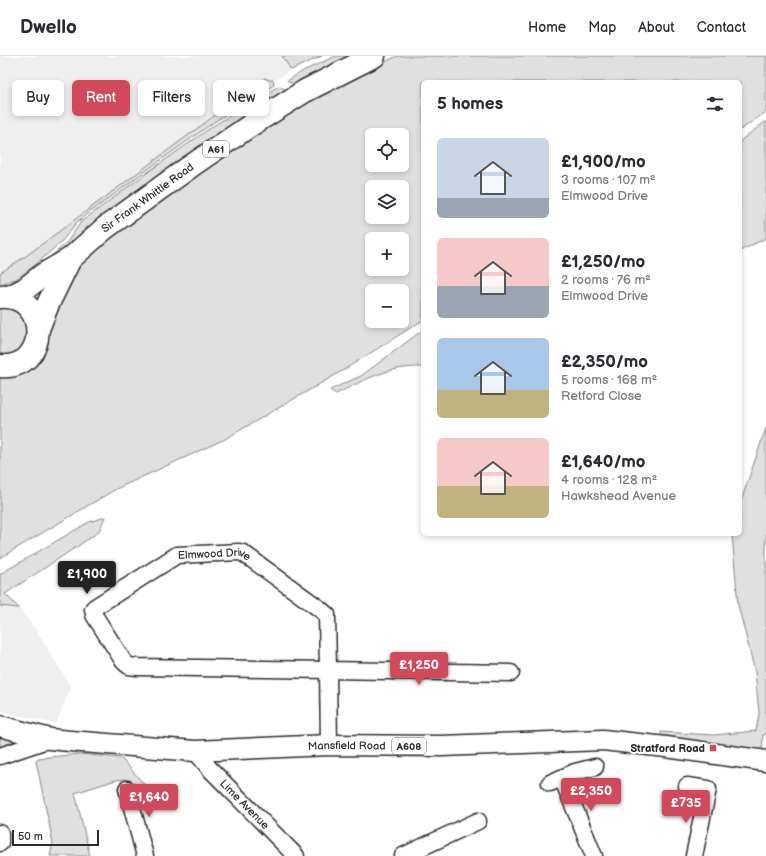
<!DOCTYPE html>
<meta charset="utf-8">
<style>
:root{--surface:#fff;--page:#f2f2f3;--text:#2b2b33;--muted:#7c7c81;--line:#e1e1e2;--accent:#d1495b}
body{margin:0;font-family:"Balsamiq Sans",sans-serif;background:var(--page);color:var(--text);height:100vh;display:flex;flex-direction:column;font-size:15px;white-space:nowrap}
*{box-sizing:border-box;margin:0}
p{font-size:13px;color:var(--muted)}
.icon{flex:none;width:22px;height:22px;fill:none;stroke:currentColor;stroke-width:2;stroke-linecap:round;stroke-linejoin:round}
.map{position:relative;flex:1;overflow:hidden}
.panel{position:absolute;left:421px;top:24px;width:321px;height:456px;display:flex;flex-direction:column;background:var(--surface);border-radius:6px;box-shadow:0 2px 6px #0003}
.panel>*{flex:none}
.top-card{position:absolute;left:12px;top:24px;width:349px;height:36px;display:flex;gap:8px}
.fabs{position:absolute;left:365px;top:72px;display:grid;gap:8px}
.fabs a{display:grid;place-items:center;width:44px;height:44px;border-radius:6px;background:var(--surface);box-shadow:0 2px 6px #0003;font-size:20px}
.scale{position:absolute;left:12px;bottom:10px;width:87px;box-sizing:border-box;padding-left:4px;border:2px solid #2b2b2b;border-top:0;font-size:11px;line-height:14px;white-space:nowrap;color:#2b2b2b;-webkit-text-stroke:3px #fff;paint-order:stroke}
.price{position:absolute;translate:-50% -34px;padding:0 9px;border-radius:4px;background:var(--accent);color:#fff;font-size:13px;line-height:26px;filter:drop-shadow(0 1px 2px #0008)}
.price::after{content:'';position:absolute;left:50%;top:24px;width:12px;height:9px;margin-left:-6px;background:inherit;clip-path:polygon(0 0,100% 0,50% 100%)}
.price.active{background:#222;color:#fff}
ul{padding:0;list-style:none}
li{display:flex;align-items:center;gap:12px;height:100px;padding:0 16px}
li span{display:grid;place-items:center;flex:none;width:112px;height:80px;border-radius:6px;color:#555}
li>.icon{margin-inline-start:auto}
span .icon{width:48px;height:48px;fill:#fffc;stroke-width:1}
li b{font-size:17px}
h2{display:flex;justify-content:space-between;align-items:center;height:48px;padding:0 16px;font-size:17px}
.pill{padding:0 14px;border-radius:6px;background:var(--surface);box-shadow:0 2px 6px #0003;font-size:14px;line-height:36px}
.pill.active{background:var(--accent);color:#fff}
header{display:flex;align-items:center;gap:24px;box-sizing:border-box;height:56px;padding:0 20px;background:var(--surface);border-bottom:1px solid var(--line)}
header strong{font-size:19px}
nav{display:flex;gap:22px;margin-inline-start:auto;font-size:14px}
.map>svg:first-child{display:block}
.built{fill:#efefef}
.green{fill:#e0e0e0;stroke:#868686;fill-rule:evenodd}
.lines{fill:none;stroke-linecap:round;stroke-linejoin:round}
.minor-casing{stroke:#2b2b2b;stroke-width:19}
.major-casing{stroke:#2b2b2b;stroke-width:23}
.highway-casing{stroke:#2b2b2b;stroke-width:25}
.minor{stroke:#fff;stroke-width:16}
.major{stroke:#fff;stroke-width:20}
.highway{stroke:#fff;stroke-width:22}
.poi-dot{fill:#d1495b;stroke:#fff;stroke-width:1.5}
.labels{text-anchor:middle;stroke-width:4;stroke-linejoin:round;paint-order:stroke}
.shield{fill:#fff;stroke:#6b6b6b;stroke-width:1}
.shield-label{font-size:10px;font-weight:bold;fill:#2b2b2b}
.street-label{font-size:11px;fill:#2b2b2b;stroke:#fff}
.poi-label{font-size:11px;font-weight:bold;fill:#2b2b2b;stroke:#fff;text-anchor:end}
</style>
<header>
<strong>Dwello</strong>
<nav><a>Home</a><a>Map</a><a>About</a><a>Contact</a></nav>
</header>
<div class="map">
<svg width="766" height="800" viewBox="0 0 766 800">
<rect width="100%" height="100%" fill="#fff"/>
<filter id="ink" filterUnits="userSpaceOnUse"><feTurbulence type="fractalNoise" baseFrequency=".025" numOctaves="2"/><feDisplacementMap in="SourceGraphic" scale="8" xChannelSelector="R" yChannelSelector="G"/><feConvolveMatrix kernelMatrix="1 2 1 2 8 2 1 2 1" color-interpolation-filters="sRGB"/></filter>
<g filter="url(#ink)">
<path class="built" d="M0 0H322L291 14 188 82 0 223Z
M0 550 19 552 36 574 71 631 56 668 0 655Z"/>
<path class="green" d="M282 0H322L291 14Z
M336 0H352L296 29 287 25 303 15Z
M397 0H766V56L740 74V26H423V264L337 318 225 383 116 433 0 502V320L46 282 56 253 73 219 88 200 124 170 270 68 351 23ZM372 79H402V109H372ZM372 131H402V161H372ZM372 183H402V213H372ZM372 235H402V265H372Z
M265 22 269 24H273L274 29 214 66 151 111 77 166 62 185 34 210 16 223 0 228V217L26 200Z
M279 30 288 35 30 222 45 206 67 186 81 166 148 116 213 70Z
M766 65V182L740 195V85Z
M0 251H5L16 255 24 263 28 280 20 296 0 302Z
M423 274V311C389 310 366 323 336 338L330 334 361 320Z
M766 372V678L763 679 762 695 661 681V676L714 679 756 675 759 657 755 616 738 549 732 478H740V448Z
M105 461 99 475 93 480 5 538 19 552 0 550V518L89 466Z
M0 679 22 684 0 695Z
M80 698 121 702 152 737 141 740 134 735 126 723 116 724 75 737 90 800H50L53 787 36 705 38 702Z"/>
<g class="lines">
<defs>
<g id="minor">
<path id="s1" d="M329 689 328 614 137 611 129 610 124 606 94 559 93 553 95 551 177 499 239 496 243 497 320 553 327 559 328 614 511 617"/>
<path id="s2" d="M195 695 210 713 296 800"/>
<path d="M0 700 50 683"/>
<path d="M562 722 594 800"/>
<path d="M550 727 575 716 595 711"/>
<path d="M687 730 708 733 694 800"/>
<path d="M127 733 145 800"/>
<path d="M0 777V787"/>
<path d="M403 800 478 765"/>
</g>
<g id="major">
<path id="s3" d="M0 670 50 683 70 685 195 695 329 689 441 690 603 684 666 691 766 705"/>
</g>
<g id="highway">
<path d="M0 241C49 237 51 314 0 310"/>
<path id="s4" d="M9 241 25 233 44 218 70 203 105 172 191 110 251 69 305 35 374 0"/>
<path d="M38 273 48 248 70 203"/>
</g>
</defs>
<use href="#minor" class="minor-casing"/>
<use href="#major" class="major-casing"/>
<use href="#highway" class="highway-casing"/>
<use href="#minor" class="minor"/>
<use href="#major" class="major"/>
<use href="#highway" class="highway"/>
</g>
</g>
<rect class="poi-dot" x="709" y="688" width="8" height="8" rx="2"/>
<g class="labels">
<g class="shield">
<rect x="203" y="85" width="26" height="16" rx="3"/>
<rect x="392" y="682" width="34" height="16" rx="3"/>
</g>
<g class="shield-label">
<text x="216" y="97">A61</text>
<text x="409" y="694">A608</text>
</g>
<g class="street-label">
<text dy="4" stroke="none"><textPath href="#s4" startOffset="171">Sir Frank Whittle Road</textPath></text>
<text dy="4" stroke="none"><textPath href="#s1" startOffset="480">Elmwood Drive</textPath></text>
<text dy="4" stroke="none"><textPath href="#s3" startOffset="349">Mansfield Road</textPath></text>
<text dy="4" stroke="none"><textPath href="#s2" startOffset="73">Lime Avenue</textPath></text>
</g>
<g class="poi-label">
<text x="705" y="696">Stratford Road</text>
</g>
</g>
</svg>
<div class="fabs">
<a><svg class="icon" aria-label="locate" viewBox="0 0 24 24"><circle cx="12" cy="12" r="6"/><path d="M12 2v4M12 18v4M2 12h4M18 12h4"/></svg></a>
<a><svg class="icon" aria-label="layers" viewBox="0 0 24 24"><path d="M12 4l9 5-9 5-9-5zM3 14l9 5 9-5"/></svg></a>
<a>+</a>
<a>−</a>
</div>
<div class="scale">50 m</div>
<b class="price active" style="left:87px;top:539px">£1,900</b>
<b class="price" style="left:419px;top:630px">£1,250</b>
<b class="price" style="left:591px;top:756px">£2,350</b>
<b class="price" style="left:149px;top:762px">£1,640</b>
<b class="price" style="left:686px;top:768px">£735</b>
<div class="top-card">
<a class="pill">Buy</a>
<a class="pill active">Rent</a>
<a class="pill">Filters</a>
<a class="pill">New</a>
</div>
<section class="panel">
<h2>5 homes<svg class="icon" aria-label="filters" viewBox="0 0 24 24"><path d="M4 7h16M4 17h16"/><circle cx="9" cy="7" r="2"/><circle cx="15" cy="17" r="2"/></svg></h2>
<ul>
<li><span style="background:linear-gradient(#c9d6e8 75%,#9aa5b1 0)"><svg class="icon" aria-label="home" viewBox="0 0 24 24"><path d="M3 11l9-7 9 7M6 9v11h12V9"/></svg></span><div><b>£1,900/mo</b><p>3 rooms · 107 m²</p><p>Elmwood Drive</p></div></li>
<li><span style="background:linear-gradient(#f6c9c9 60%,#9aa5b1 0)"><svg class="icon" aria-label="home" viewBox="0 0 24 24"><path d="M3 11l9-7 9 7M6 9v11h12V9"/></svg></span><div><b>£1,250/mo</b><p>2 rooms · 76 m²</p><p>Elmwood Drive</p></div></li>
<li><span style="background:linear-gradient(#a9c7e8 65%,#c2b280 0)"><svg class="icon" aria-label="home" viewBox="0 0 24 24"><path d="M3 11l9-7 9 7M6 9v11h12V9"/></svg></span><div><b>£2,350/mo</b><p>5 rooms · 168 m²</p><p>Retford Close</p></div></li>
<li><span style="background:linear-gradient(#f6c9c9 60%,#c2b280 0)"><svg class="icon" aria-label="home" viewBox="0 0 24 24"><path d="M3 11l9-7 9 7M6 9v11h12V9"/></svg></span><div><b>£1,640/mo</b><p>4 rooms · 128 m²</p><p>Hawkshead Avenue</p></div></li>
</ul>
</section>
</div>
